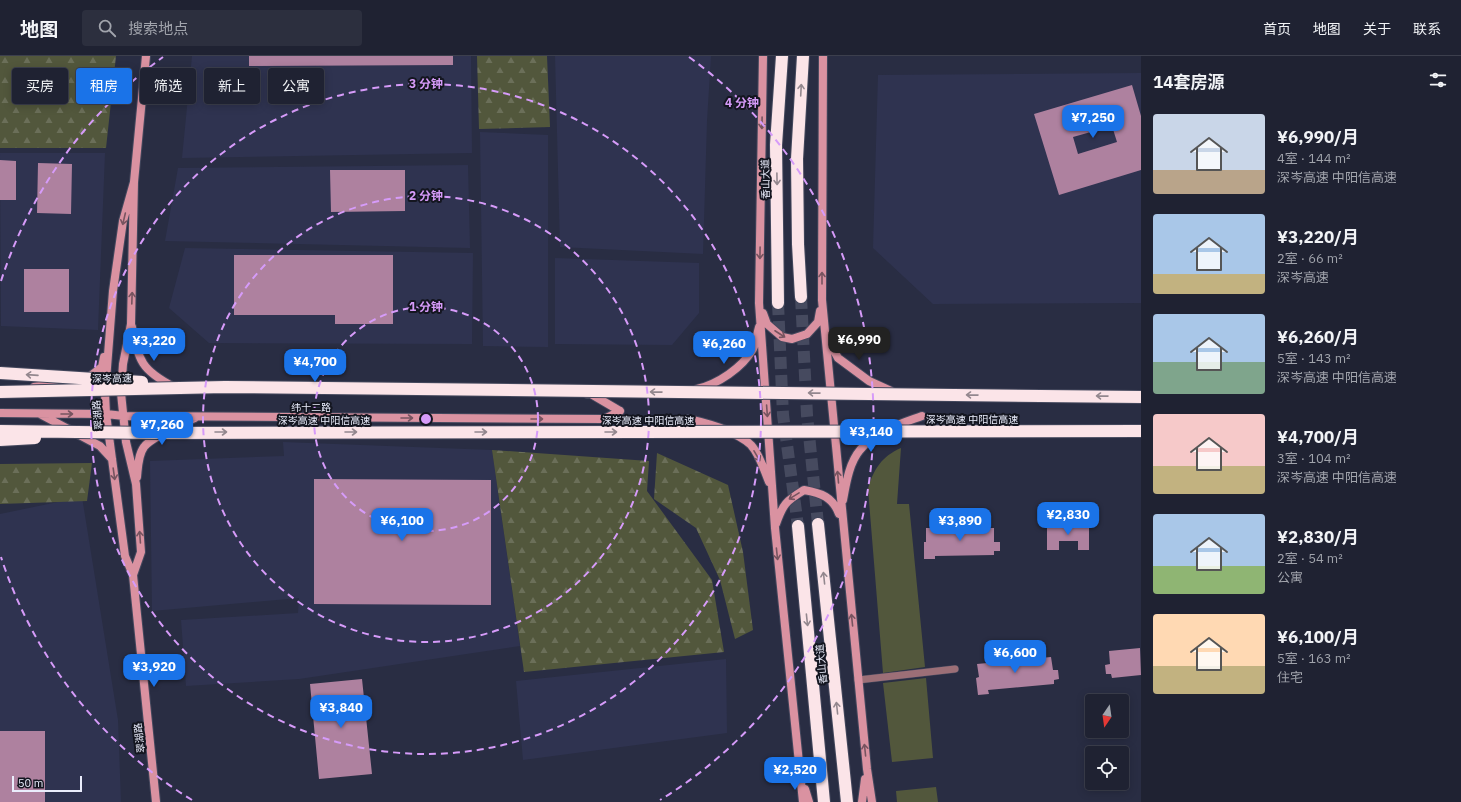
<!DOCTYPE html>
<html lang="zh">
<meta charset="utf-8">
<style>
:root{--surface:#1f2232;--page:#2c2f3e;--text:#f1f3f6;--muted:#a1a4ac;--line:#3c3f4d;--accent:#1a73e8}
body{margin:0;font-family:"IBM Plex Sans","Noto Sans SC",sans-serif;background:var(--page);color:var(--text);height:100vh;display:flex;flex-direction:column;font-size:15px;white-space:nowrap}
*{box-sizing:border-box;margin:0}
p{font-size:13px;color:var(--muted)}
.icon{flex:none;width:22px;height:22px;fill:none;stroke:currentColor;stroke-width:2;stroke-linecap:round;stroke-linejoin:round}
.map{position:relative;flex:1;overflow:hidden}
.side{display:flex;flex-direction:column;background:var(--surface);width:320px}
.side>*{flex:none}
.guide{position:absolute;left:12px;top:12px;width:380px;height:36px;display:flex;gap:8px}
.needle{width:26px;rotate:193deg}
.controls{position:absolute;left:1085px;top:638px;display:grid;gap:8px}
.controls a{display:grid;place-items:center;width:44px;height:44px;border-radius:4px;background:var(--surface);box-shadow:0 2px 10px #0003,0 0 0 1px var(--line);font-size:20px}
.scale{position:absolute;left:12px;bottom:10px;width:70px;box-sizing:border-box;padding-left:4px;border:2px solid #eaedfc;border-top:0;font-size:11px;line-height:14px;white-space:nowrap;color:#eaedfc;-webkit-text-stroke:3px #141620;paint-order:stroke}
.price{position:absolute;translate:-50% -34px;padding:0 9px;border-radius:8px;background:var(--accent);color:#fff;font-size:13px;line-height:26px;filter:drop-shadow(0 1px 2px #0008)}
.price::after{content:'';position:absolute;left:50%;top:24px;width:12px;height:9px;margin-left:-6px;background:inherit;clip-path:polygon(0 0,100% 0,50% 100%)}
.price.current{background:#222;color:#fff}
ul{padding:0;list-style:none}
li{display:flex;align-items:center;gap:12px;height:100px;padding:0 12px}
li span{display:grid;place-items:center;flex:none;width:112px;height:80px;border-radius:4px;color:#555}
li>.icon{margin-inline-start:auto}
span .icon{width:48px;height:48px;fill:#fffc;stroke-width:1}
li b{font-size:17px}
h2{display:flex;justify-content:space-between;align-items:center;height:48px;padding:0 12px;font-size:17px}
.pill{padding:0 14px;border-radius:4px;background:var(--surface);box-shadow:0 2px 10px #0003,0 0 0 1px var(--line);font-size:14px;line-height:36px}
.pill.current{background:var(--accent);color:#fff}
header{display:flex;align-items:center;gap:24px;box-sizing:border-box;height:56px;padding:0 20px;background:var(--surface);border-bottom:1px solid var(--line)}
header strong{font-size:19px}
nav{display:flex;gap:22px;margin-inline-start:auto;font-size:14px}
.search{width:280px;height:36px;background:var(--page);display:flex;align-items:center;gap:10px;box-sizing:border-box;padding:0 14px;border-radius:4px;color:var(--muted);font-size:15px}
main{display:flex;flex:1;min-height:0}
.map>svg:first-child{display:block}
.built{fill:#2f3350}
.grass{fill:#52573c}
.forest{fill:url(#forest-firs)}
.building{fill:#ae819f;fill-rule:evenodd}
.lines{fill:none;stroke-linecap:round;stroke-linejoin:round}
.highway-tunnel{stroke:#464a5f;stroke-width:12;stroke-dasharray:12 6;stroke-linecap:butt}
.street-casing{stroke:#44485d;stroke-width:8}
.secondary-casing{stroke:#44485d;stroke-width:10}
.highway-casing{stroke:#44485d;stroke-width:14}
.street{stroke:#9c6f77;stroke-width:7}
.secondary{stroke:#da92a1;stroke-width:8}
.highway{stroke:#fbe4e8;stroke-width:12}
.highway-bridge-casing{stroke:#44485d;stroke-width:14;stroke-linecap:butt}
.highway-bridge{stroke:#fbe4e8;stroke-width:12}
.oneway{stroke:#93878e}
.oneway2{stroke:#775460}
.ring{fill:none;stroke:#d69bf9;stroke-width:2;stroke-dasharray:7 5}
.labels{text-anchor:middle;stroke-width:4;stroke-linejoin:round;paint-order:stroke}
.street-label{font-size:10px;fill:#eaedfc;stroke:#141620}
.centre{fill:#d69bf9;stroke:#141620;stroke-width:2}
.ring-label{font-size:12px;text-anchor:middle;font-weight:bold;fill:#d69bf9;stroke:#141620;stroke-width:4;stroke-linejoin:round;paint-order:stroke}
</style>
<header>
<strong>地图</strong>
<div class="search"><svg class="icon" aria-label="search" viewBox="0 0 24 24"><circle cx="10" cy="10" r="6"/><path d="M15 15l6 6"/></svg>搜索地点</div>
<nav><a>首页</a><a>地图</a><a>关于</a><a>联系</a></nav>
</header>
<main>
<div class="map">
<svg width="1141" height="746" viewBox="0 0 1141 746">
<defs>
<pattern id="forest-firs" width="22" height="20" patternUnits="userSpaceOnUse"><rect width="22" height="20" fill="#52573c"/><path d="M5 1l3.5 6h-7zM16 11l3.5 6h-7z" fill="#6b6f59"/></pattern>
</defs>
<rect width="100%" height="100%" fill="#292d43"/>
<path class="built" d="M192 0H471L472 97 182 102Z
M555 0H711L707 65 703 198 560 191Z
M1141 17V247L933 248 873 192 878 19Z
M480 76 548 79V291L483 290Z
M0 97H105L98 274 1 270Z
M468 109 470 192 165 185 178 112Z
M185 192 473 197 472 288 209 287 169 252Z
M555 202 699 207V257L672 289 555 288Z
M283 386 492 394 520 590 299 623 186 630 181 564 298 557 299 542 152 555 150 405 284 400Z
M82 441 118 664 121 746H0V458Z
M726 603 727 677 523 704 516 625Z"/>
<path class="grass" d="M901 392 897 448H909L925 611 883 617 868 433C873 414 882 400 901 392Z
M926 622 933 702 892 706 883 627Z
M936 731 938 746H897L896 735Z"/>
<path class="forest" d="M0 0H116L106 92H0Z
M477 0H547L550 71 479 73Z
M492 394 649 405 647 435 712 524 724 596 524 616Z
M657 397 728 429 743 496 753 574 735 583 720 524 696 472 654 443Z
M92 407 87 445 0 448V408Z"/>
<path class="building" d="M249 0H453V9L249 10Z
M1132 29 1141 60V114L1059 139 1034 58ZM1112 70 1117 86 1078 98 1073 81Z
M0 104 16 105V144H0Z
M38 107 72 108 71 158 37 157Z
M330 114H405V155L331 156Z
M234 199H393V268H335V259H234Z
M24 213H69V256H24Z
M314 423 491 424V549L314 548Z
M1059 467H1077V471H1089V494H1078V485H1059V494H1047V471H1059Z
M926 472H994V486H1000V495H994V499L935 500V503H924V486H926Z
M1140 592 1141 619 1112 622 1111 618H1106L1105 609 1110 608 1109 595Z
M1051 601 1053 614H1058L1059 623 1054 624V628L988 634 989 638 978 639 976 622 979 621 977 608Z
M362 623 372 718 319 723 310 628Z
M0 675H45V746H0Z"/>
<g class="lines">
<path class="highway-tunnel" d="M801 241 807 359 818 468
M778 247 783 359 798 470"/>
<defs>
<path id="street" d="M858 624 955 613"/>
<path id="secondary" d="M763 0 759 247 775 472 803 746
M823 0 822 244 867 713 872 746
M134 126 123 165 113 235 105 337 106 358 125 500 133 519 156 746
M763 257 767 268 782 281 792 283 807 278 818 266 820 255
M132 271C139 305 141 314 174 331
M827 282 838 302 869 325 891 335
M85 322H88L102 311 104 301
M34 331 68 325
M697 333C718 328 742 312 753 293 756 287 757 278 759 271
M587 338H591L620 355
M0 357 106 358 124 360 604 363 620 355
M40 358 100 390 112 403
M688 363C706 367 738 376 751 389 760 399 764 414 769 426
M137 421C138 412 138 399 144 391 151 381 183 368 195 362
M843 444C846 428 849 407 860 394 875 375 900 368 922 360
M776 468C783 448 786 445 804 434 821 437 833 441 839 458
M133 519 141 496 136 428 126 386 121 337 123 308 131 268 134 126 146 0
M805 733 809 746
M862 746 865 723"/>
<path id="highway" d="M801 241 798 188 797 103 803 0
M778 247 776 89 782 0
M818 468 847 746
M798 470 824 746"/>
</defs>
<use href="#street" class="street-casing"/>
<use href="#secondary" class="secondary-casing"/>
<use href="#highway" class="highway-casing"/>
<use href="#street" class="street"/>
<use href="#secondary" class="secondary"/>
<use href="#highway" class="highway"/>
<defs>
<path id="highway-bridge" d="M0 317 142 326
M0 336 225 331 1141 341
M0 375 154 377 1141 375
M0 384 35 382"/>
</defs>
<use href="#highway-bridge" class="highway-bridge-casing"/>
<use href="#highway-bridge" class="highway-bridge"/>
</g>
<defs><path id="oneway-shaft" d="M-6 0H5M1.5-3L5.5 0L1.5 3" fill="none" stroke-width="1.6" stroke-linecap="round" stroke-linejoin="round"/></defs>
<g class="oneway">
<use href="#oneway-shaft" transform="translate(801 34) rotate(-87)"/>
<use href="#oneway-shaft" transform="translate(777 123) rotate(89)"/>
<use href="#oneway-shaft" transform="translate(32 319) rotate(-176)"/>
<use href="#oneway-shaft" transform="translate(656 336) rotate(-179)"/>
<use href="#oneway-shaft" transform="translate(814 337) rotate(-179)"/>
<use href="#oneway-shaft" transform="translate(972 339) rotate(-179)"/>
<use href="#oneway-shaft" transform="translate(1102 340) rotate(-179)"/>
<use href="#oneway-shaft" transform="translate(221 376)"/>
<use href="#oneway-shaft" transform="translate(351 376)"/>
<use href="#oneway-shaft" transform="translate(481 376)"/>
<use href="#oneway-shaft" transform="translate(611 376)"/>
<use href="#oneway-shaft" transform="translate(824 522) rotate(-96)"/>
<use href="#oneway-shaft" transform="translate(807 564) rotate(84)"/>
<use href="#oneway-shaft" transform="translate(837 652) rotate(-96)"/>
</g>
<g class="oneway2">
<use href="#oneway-shaft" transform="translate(762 67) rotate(91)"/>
<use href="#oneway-shaft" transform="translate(124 163) rotate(103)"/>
<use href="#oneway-shaft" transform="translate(760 197) rotate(91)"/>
<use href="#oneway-shaft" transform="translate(822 222) rotate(-90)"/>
<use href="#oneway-shaft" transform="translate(132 242) rotate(-88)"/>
<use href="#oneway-shaft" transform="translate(780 278) rotate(33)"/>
<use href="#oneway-shaft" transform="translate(767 355) rotate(86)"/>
<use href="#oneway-shaft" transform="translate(67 358)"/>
<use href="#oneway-shaft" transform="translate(407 362)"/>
<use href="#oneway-shaft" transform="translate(537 363)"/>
<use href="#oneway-shaft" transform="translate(757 400) rotate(60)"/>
<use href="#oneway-shaft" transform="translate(114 418) rotate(82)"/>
<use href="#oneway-shaft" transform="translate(838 421) rotate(-95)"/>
<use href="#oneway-shaft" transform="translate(794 440) rotate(148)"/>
<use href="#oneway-shaft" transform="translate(140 481) rotate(-94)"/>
<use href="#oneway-shaft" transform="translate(777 498) rotate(84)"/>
<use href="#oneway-shaft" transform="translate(852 564) rotate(-96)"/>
<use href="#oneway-shaft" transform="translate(865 694) rotate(-96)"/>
</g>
<g class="ring">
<circle cx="426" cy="363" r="112"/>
<circle cx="426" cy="363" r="223"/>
<circle cx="426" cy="363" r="335"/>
<path d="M192 744A447 447 0 0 1 1 501M1 225A447 447 0 0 1 163 1M689 1A447 447 0 0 1 660 744"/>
</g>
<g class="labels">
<g class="street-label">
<text transform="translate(765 123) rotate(-91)" y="4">香山大道</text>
<text transform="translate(112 322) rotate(-1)" y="4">深岑高速</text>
<text x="311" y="355">纬十二路</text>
<text transform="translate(97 359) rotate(-95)" y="4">翠湖路</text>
<text x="972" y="367">深岑高速 中阳信高速</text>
<text x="324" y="368">深岑高速 中阳信高速</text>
<text x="648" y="368">深岑高速 中阳信高速</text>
<text transform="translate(821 608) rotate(-96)" y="4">香山大道</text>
<text transform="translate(139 682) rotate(-97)" y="4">翠湖路</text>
</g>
</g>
<circle cx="426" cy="363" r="6" class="centre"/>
<g class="ring-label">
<text x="426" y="32">3 分钟</text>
<text x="742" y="51">4 分钟</text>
<text x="426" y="144">2 分钟</text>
<text x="426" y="255">1 分钟</text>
</g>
</svg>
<div class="controls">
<a><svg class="needle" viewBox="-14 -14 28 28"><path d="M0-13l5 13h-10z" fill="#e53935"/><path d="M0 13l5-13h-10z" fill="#a1a4ac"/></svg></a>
<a><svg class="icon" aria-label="locate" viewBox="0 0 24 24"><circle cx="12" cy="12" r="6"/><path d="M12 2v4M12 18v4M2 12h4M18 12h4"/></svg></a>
</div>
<div class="scale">50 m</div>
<b class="price" style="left:1093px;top:83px">¥7,250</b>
<b class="price current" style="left:859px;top:305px">¥6,990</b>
<b class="price" style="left:154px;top:306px">¥3,220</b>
<b class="price" style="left:724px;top:309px">¥6,260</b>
<b class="price" style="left:315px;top:327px">¥4,700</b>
<b class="price" style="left:162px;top:390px">¥7,260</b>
<b class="price" style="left:871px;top:397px">¥3,140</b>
<b class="price" style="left:1068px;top:480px">¥2,830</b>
<b class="price" style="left:402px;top:486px">¥6,100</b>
<b class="price" style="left:960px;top:486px">¥3,890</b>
<b class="price" style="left:1015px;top:618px">¥6,600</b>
<b class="price" style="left:154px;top:632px">¥3,920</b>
<b class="price" style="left:341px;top:673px">¥3,840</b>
<b class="price" style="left:795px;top:735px">¥2,520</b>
<div class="guide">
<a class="pill">买房</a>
<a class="pill current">租房</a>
<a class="pill">筛选</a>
<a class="pill">新上</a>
<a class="pill">公寓</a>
</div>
</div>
<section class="side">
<h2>14套房源<svg class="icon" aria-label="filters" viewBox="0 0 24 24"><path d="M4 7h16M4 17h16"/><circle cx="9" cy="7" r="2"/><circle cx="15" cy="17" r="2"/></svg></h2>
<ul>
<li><span style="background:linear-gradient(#c9d6e8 70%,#b9a48a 0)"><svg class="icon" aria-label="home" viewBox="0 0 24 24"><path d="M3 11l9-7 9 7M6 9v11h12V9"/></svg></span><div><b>¥6,990/月</b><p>4室 · 144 m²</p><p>深岑高速 中阳信高速</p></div></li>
<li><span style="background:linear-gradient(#a9c7e8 75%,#c2b280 0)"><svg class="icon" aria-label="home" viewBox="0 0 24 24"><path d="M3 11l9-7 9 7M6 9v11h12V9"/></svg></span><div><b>¥3,220/月</b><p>2室 · 66 m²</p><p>深岑高速</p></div></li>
<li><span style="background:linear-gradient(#a9c7e8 60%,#7fa58c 0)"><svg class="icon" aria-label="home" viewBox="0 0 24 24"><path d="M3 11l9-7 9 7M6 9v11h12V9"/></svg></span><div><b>¥6,260/月</b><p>5室 · 143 m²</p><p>深岑高速 中阳信高速</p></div></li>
<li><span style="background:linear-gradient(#f6c9c9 65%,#c2b280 0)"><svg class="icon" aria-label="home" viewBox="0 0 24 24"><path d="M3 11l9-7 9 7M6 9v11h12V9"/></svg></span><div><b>¥4,700/月</b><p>3室 · 104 m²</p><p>深岑高速 中阳信高速</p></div></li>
<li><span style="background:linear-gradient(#a9c7e8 65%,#8fb573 0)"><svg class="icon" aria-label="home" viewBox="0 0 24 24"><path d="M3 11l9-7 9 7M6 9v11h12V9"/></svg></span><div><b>¥2,830/月</b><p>2室 · 54 m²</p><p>公寓</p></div></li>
<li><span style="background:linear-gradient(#ffd9b3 65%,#c2b280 0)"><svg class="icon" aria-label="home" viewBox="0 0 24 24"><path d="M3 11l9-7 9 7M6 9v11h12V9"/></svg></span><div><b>¥6,100/月</b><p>5室 · 163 m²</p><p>住宅</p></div></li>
</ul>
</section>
</main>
